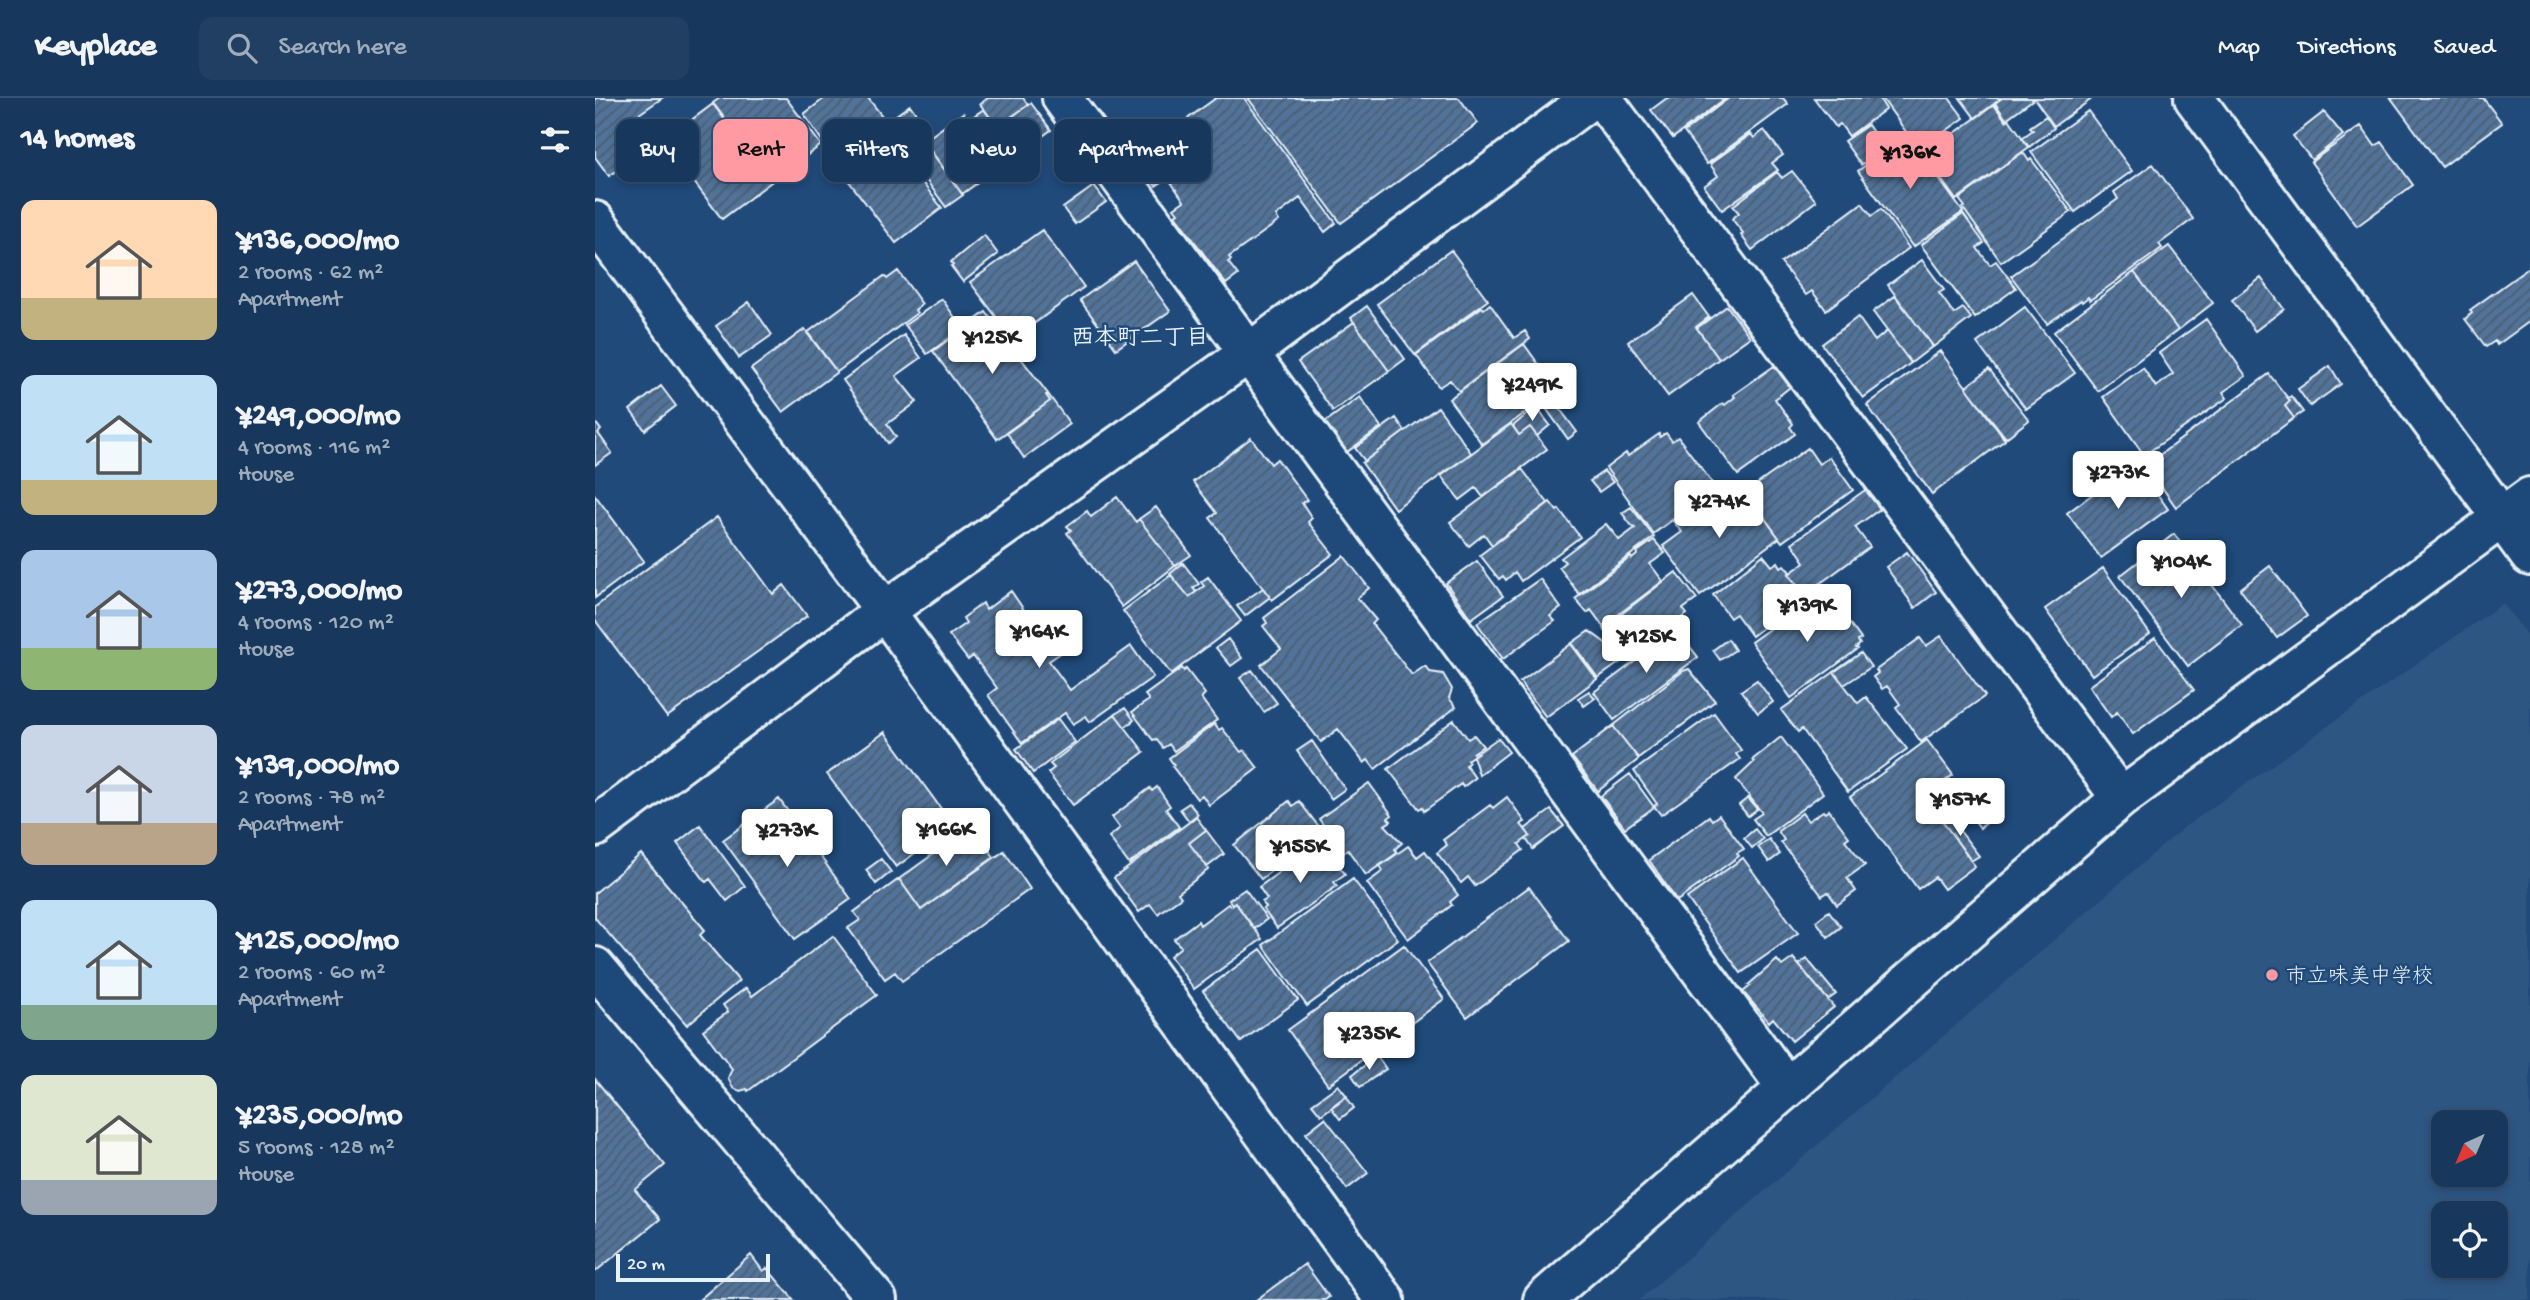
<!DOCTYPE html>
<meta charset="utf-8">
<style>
:root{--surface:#17385c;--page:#203f62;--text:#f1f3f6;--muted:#9eacbb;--line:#365272;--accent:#ff9aa2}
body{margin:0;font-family:"Gochi Hand","Klee One",sans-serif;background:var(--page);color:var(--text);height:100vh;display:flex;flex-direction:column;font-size:26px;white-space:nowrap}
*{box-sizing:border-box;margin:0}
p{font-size:23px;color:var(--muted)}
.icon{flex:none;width:38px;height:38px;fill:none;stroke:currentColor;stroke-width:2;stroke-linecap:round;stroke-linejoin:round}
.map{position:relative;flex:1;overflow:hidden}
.side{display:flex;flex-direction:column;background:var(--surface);width:595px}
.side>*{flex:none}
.top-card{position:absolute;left:21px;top:21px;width:665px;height:63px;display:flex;gap:14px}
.needle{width:46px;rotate:224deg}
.buttons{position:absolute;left:1836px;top:1012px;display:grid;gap:14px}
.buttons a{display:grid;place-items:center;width:77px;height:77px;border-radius:14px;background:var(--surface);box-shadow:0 4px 10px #0003,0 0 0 2px var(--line);font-size:35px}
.scale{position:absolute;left:21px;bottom:18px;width:154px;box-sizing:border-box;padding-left:7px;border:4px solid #e8f1f8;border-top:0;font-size:19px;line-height:24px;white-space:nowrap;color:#e8f1f8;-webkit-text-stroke:5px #1f4a7a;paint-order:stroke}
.price{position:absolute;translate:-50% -60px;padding:0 16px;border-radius:7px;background:#fff;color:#222;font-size:23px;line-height:46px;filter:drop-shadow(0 2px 4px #0008)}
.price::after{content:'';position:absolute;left:50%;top:42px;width:21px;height:16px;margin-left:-10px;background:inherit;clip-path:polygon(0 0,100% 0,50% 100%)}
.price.selected{background:var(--accent);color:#111}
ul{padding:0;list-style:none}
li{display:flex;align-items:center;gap:21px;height:175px;padding:0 21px}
li span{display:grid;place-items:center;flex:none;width:196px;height:140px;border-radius:14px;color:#555}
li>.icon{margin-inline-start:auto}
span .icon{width:84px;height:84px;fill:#fffc;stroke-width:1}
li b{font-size:30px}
h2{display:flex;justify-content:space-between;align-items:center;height:84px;padding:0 21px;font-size:30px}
.tag{padding:0 24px;border-radius:14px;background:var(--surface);box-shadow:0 4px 10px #0003,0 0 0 2px var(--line);font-size:24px;line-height:63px}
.tag.selected{background:var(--accent);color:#111}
header{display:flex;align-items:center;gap:42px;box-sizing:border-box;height:98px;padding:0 35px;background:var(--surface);border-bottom:2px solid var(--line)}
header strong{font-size:33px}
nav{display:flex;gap:38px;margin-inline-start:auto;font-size:24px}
.search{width:490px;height:63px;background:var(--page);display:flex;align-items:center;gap:18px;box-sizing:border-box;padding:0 24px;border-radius:14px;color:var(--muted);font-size:26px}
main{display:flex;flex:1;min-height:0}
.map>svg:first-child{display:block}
.built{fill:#2e5683;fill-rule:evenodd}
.building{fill:url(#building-hatch);stroke:#e8f1f8;stroke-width:2}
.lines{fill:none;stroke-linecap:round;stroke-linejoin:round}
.minor-casing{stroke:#e8f1f8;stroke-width:44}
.minor{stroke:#1f4a7a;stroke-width:38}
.poi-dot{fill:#ff9aa2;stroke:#1f4a7a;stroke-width:2.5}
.labels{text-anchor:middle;stroke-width:5;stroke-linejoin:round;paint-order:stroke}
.poi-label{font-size:21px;fill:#e8f1f8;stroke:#1f4a7a;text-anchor:start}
.neighbourhood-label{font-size:23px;font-weight:bold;fill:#e8f1f8;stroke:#1f4a7a}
</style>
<header>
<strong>Keyplace</strong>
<div class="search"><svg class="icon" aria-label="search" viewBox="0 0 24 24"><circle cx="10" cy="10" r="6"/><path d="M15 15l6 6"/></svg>Search here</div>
<nav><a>Map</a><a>Directions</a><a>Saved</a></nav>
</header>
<main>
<section class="side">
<h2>14 homes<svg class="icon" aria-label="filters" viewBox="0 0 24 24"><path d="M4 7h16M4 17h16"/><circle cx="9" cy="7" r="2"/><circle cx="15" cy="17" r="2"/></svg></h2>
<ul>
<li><span style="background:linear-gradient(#ffd9b3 70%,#c2b280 0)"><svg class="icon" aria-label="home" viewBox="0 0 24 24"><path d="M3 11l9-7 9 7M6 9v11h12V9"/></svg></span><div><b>¥136,000/mo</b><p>2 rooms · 62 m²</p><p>Apartment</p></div></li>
<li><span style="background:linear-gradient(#bfe0f5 75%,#c2b280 0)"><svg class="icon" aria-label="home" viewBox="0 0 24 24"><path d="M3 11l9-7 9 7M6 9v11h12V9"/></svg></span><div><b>¥249,000/mo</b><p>4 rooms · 116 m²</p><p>House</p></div></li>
<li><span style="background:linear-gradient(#a9c7e8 70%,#8fb573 0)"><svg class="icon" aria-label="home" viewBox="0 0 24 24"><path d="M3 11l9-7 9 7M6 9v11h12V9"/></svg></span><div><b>¥273,000/mo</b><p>4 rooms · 120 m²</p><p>House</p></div></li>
<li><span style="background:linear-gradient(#c9d6e8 70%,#b9a48a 0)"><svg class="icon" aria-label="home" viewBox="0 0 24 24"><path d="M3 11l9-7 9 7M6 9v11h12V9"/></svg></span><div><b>¥139,000/mo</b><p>2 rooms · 78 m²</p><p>Apartment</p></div></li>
<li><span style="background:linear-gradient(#bfe0f5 75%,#7fa58c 0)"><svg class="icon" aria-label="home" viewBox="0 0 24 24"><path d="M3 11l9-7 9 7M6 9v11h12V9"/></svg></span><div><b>¥125,000/mo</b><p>2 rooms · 60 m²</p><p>Apartment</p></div></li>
<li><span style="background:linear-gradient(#dfe7d0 75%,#9aa5b1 0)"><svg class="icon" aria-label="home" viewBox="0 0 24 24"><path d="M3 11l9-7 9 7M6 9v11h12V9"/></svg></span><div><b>¥235,000/mo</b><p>5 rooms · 128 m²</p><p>House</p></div></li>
</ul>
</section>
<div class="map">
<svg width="1935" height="1202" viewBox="0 0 1935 1202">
<defs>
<pattern id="building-hatch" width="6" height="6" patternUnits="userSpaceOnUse" patternTransform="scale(1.75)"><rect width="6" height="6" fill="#517399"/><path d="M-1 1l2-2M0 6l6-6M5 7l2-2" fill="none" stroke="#4c5e72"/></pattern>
</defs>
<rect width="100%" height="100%" fill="#1f4a7a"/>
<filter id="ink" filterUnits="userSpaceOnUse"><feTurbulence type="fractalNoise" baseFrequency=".0143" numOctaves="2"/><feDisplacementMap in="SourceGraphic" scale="14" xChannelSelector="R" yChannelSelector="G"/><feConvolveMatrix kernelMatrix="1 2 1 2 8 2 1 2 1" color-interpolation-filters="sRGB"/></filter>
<g filter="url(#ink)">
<path class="built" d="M1908 505 1935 541V1202H1044L1588 730ZM1848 1024H1900V1076H1848ZM1848 1115H1900V1167H1848Z"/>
<path class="building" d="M0 0H67L37 21 56 47 14 78 0 59Z
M125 0H191L226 47 177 83 118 5Z
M230 0H273L287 18 280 22 298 46 256 76 240 54 236 56 209 16Z
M393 0H428L433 7 402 29 385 6Z
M621 0H649L741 125 730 134 705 100 681 118 684 123 634 159 636 162 633 164 643 177 631 186 580 117 583 115 579 110 589 103 573 80 561 88 541 62 554 53 551 51Z
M653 0H864L883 25 746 125Z
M1072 0H1131L1078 40 1056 12Z
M1134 0H1188L1193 6 1112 66 1089 34Z
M1219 0H1284L1291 11 1254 38 1245 26 1241 29Z
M1287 0H1354L1369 20 1324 52Z
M1365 0H1407L1380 20Z
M1407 0H1440L1411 21 1400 5Z
M1439 0H1498L1459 28Z
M1796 0H1888L1907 25 1847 69Z
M436 5 456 32 367 96 329 43 368 15 373 22 389 11 402 29Z
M118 6 176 84 127 121 68 43Z
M315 7 327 24 298 46 285 29Z
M1399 7 1411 23 1414 21 1434 49 1361 102 1329 57Z
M1493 13 1537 73 1480 114 1436 54Z
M1729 14 1748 37 1717 62 1698 38Z
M1451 18 1459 30 1434 49 1427 40 1438 32 1435 29Z
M1273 27 1290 52 1266 67 1249 43Z
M1766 28 1780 48 1787 44 1818 87 1762 128 1716 64Z
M1169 32 1188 57 1177 65 1183 72 1127 112 1109 88 1123 78 1115 66 1156 36 1159 40Z
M1312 37 1368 114 1318 149 1263 73Z
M329 44 368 97 351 109 312 56Z
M293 52 303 64 308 60 347 110 301 145 253 82Z
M1428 54 1434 63 1436 61 1476 114 1406 164 1368 110 1370 109 1364 101Z
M1558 66 1598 121 1564 146 1567 150 1495 202 1493 199 1487 204 1486 202 1452 226 1416 178 1523 101 1519 94Z
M1197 73 1221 103 1157 152 1146 137 1148 135 1137 121 1144 115 1138 108 1182 74 1187 80Z
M499 88 511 104 480 126 468 110Z
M1267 105 1277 118 1286 111 1314 150 1231 212 1217 193 1211 197 1186 165Z
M1368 116 1389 145 1382 150 1395 167 1401 163 1421 190 1380 220 1326 147Z
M447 132 489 189 418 241 375 184Z
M389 137 403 156 368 184 356 168 358 167 356 164Z
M1574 148 1618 205 1583 232 1539 174Z
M856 152 893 202 820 257 782 206Z
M1327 162 1349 192 1344 195 1359 216 1368 210 1376 220 1338 249 1293 187Z
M539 163 575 213 521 251 485 202Z
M1935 169V223L1902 247 1900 243 1891 249 1870 221 1877 215 1875 212Z
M303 173 327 206 320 212 322 215 242 274 212 235 289 178 292 181Z
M1539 174 1583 232 1503 293 1459 234Z
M1666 180 1689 211 1660 233 1637 202Z
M1098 197 1114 219 1101 229 1124 261 1073 298 1033 244Z
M1300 198 1338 248 1316 265 1278 214Z
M347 201 368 231 332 256 310 227Z
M154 204 177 237 144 260 121 228Z
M895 206 919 240 930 233 935 241 864 293 855 282 844 289 821 257 887 209 889 211Z
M772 208 810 261 794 273 756 220Z
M1132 208 1155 239 1124 261 1102 230Z
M1430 209 1480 275 1431 311 1382 245Z
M391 214 453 296 451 297 455 303 402 341 338 253Z
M1263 219 1280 243 1292 233 1316 265 1268 300 1227 246Z
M1611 221 1651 278 1628 294 1632 300 1549 357 1508 299 1548 270 1561 289 1578 276 1564 255Z
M759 224 794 273 738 313 703 264Z
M210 231 242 274 188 314 156 271Z
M309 237 326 260 301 278 322 304 292 326 301 339 293 345 248 282Z
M929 246 962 292 887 346 854 301Z
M1345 253 1410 342 1337 396 1272 307Z
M1179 268 1195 289 1180 301 1198 326 1195 329 1200 336 1143 377 1104 324 1128 305 1130 307 1140 299 1138 297Z
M1735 268 1746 286 1715 308 1703 291Z
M1394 271 1434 322 1411 340 1371 289Z
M1674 276 1695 303 1690 308 1699 320 1581 409 1551 367Z
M66 288 81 308 50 332 35 312Z
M453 296 475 326 429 360 412 335 455 303 451 297Z
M1696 298 1708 314 1699 320 1690 308 1695 303 1693 300Z
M765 299 786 329 752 354 730 324Z
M959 303 982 334 973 341 950 309Z
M843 309 876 355 800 411 767 365Z
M941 309 955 327 942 338 935 329 924 337 918 328Z
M801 320 810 333 770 363 760 350Z
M0 324 6 332 3 335 17 355 0 367Z
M916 326 924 337 935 329 952 351 888 399 881 390 865 402 846 378Z
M1071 335 1077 343 1083 339 1121 390 1058 436 1011 370 1031 355 1033 358 1064 336 1065 339Z
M656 340 676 366 682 361 712 402 707 405 717 420 713 424 738 456 677 502 615 420 622 415 598 384Z
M1213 350 1224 366 1234 359 1258 392 1187 444 1151 394Z
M1540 365 1573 411 1506 460 1472 415Z
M927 371 953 405 897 447 889 436 874 448 855 424Z
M1009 373 1018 384 1004 394 995 383Z
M1146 388 1184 440 1105 498 1068 448 1087 434 1078 423 1101 406 1108 416Z
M1270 392 1285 411 1260 429 1275 449 1209 497 1194 476 1210 464 1197 445Z
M0 397 49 463 0 500Z
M522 399 541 424 544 421 580 468 527 509 472 435 476 432 472 428 492 413 496 419Z
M955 404 962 413 964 411 985 439 926 483 920 474 911 482 908 478 904 481 885 457Z
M561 409 596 457 580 468 544 421Z
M1036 409 1059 439 984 496 964 469 970 464 966 460 1011 426 1024 442 1040 430 1037 428 1027 415Z
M122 419 178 496 189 487 212 518 72 619 0 522V509Z
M1579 436 1647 527 1593 568 1525 478Z
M1059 442 1070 455 1055 466 1068 483 1008 528 996 512 992 515 980 501 1036 459 1037 461 1043 456 1042 454Z
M1312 454 1341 494 1320 510 1291 469Z
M1168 457 1177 468 1183 464 1186 469 1189 467 1195 474 1193 476 1210 497 1157 538 1141 516 1135 520 1118 497Z
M749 458 774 490 762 500 781 522 777 526 817 577 830 568 835 574 848 576 857 591 854 600 861 609 780 671 773 662 769 665 743 631 726 644 666 567 686 551 668 528 672 525 669 520Z
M882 463 908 498 876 521 851 485Z
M588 465 604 486 598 490 601 494 594 499 575 476Z
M1675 468 1712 518 1682 540 1645 491Z
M1508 470 1555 536 1497 577 1450 511Z
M1081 474 1102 501 1088 511 1092 516 1003 580 977 545 994 533 1012 546 1018 543 1008 530Z
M576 477 594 499 609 488 606 484 613 479 646 523 576 576 528 513Z
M945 481 966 510 955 518 960 523 908 561 882 525Z
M668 490 675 499 650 518 642 508Z
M416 493 440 528 445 524 467 554 454 563 475 592 536 548 558 579 495 624 491 618 478 626 470 615 427 645 393 597 402 590 378 558 373 562 354 537 371 525 368 520 388 505 391 512Z
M1231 493 1266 541 1263 543 1265 546 1261 550 1263 551 1196 600 1156 544 1226 494 1227 496Z
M1082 532 1103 559 1019 622 999 594Z
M1346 538 1390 598 1326 644 1301 609 1305 606 1292 588 1287 591 1278 579 1283 575 1281 572 1325 540 1331 548Z
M1560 540 1599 592 1538 636 1522 614 1516 619 1494 588Z
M633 541 647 560 636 568 621 550Z
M1133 541 1140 552 1125 562 1118 552Z
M976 546 1002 581 951 619 925 584Z
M1266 555 1276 569 1249 587 1239 574Z
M587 570 589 573 591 571 610 596 606 600 622 622 579 653 574 646 568 650 561 641 558 642 537 614 554 602 550 597Z
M1094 571 1120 603 1043 660 1018 628 1088 573Z
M657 572 682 605 669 614 645 580Z
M1239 574 1263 605 1271 599 1312 651 1253 694 1207 631 1203 634 1186 612Z
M1162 582 1178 604 1163 615 1146 593Z
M994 593 1000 600 989 608 983 600Z
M530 610 539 622 530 629 520 616Z
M1119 615 1146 652 1141 656 1145 661 1066 717 1059 708 1062 706 1039 673Z
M520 616 549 654 478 707 453 675 459 670 455 666Z
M463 621 480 644 438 675 421 651Z
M859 622 873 641 879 637 888 648 878 655 879 657 872 662 874 664 871 667 880 680 868 689 866 686 829 713 827 709 824 711 793 671Z
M619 626 624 632 627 630 646 654 649 652 663 670 614 707 607 697 602 701 577 668 579 667 574 660Z
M1018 628 1044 661 1003 693 977 659Z
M290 634 358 727 301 769 232 676Z
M1186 639 1228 695 1171 738 1158 721 1167 715 1141 681 1159 664 1157 662Z
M903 640 914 654 884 677 878 658Z
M1332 642 1358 677 1336 694 1352 716 1346 721 1380 768 1349 791 1340 779 1323 791 1255 699Z
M717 643 750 691 736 701 702 653Z
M1035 676 1059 709 1030 730 1006 698Z
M774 685 797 717 793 720 796 723 790 727 807 745 800 751 802 755 771 777 753 752 748 755 724 721Z
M562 689 575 708 571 711 584 729 534 766 514 739 525 730 517 719 555 690 557 693Z
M1387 697 1402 717 1385 730 1370 709Z
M912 699 930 724 926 726 935 738 924 746 928 752 880 788 873 779 866 785 842 755 852 747 848 742 895 707 898 710Z
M1153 700 1162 711 1153 718 1144 707Z
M184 701 256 801 200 841 128 742Z
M694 703 698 708 704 703 727 733 666 781 639 747Z
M594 705 603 716 594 723 585 711Z
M956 712 969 728 938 751 931 741 935 738 930 731Z
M1234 712 1254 739 1250 742 1270 767 1252 780 1261 793 1242 807 1233 794 1227 798 1186 744 1189 742 1183 733 1207 715 1213 723 1228 713 1230 715Z
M1352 716 1384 758 1376 763 1346 721Z
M1124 717 1149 751 1142 755 1144 758 1082 803 1054 762 1114 718 1117 722Z
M601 719 611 732 594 745 614 771 583 795 586 799 565 814 563 816 555 806 544 814 519 780Z
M105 727 150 788 132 803 115 781 111 784 82 745Z
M377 728 399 759 326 812 304 781Z
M1160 731 1168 741 1157 750 1149 740Z
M611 732 629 756 612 769 594 745Z
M1174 741 1185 756 1174 764 1163 749Z
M813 748 822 759 830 753 863 797 855 804 857 807 813 841 772 785 788 773 785 768Z
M718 749 724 757 732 751 750 776 739 784 742 788 682 830 668 811 671 809 667 804 672 801 664 789Z
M409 753 435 791 307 883 300 874 290 881 253 830 265 822 259 814 304 781 326 812Z
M46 756 110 832 105 837 144 883 92 927 0 820V795Z
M1148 760 1203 835 1146 875 1092 800Z
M286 761 296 774 281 786 271 772Z
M758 781 803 841 712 908 668 847Z
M934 789 974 843 872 919 832 865Z
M650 791 672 821 659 831 640 804 637 806 634 802Z
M640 804 667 841 599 891 575 858 586 849 579 841 603 823 605 827 633 806 635 808Z
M1234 813 1246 829 1233 839 1221 823Z
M238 838 282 897 153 993 152 991 145 993 138 990 133 980 137 971 108 932 133 914 128 907 151 890 157 898Z
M809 847 849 901 733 987 693 932Z
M666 851 703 902 646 944 608 893Z
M1198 860 1239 909 1197 943 1178 920 1174 924 1148 894 1155 888 1153 887 1182 862 1187 868Z
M1212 861 1241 896 1233 902 1204 867Z
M782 958 791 971 765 989 757 977Z
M0 981 70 1067 40 1092 65 1121 0 1174Z
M743 987 752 998 726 1017 717 1006Z
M751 998 759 1010 745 1021 736 1009Z
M730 1020 773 1075 752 1091 711 1035Z
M156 1157 168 1173 172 1170 199 1202H104Z
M710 1166 734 1199 730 1202H661Z"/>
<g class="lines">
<defs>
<path id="minor" d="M467 0 1192 990
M1007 0 1526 700
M1599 0 1935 458
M0 123 290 513 790 1202
M0 729 290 513 654 255 997 0
M0 869 282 1202
M948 1202 1526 700 1935 399"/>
</defs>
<use href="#minor" class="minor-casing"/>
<use href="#minor" class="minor"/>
</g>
</g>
<circle class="poi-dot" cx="1677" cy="877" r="7"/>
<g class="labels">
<g class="poi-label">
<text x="1691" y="884">市立味美中学校</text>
</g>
<g class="neighbourhood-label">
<text x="545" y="246">西本町二丁目</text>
</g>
</g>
</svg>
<div class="buttons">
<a><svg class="needle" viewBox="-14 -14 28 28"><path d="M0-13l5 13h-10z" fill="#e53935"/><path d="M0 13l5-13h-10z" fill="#9eacbb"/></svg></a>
<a><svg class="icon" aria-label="locate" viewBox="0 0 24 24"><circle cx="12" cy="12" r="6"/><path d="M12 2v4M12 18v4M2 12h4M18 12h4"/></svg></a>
</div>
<div class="scale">20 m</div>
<b class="price selected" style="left:1315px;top:93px">¥136K</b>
<b class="price" style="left:397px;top:278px">¥125K</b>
<b class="price" style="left:937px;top:325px">¥249K</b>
<b class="price" style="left:1523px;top:413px">¥273K</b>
<b class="price" style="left:1124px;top:442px">¥274K</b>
<b class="price" style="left:1586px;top:502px">¥104K</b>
<b class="price" style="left:1212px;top:546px">¥139K</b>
<b class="price" style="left:444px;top:572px">¥164K</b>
<b class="price" style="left:1051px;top:577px">¥125K</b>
<b class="price" style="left:1365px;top:740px">¥157K</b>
<b class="price" style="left:351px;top:770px">¥166K</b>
<b class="price" style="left:192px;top:771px">¥273K</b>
<b class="price" style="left:705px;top:787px">¥155K</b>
<b class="price" style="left:774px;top:974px">¥235K</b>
<div class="top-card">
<a class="tag">Buy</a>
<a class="tag selected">Rent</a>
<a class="tag">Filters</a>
<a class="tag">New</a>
<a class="tag">Apartment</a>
</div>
</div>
</main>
